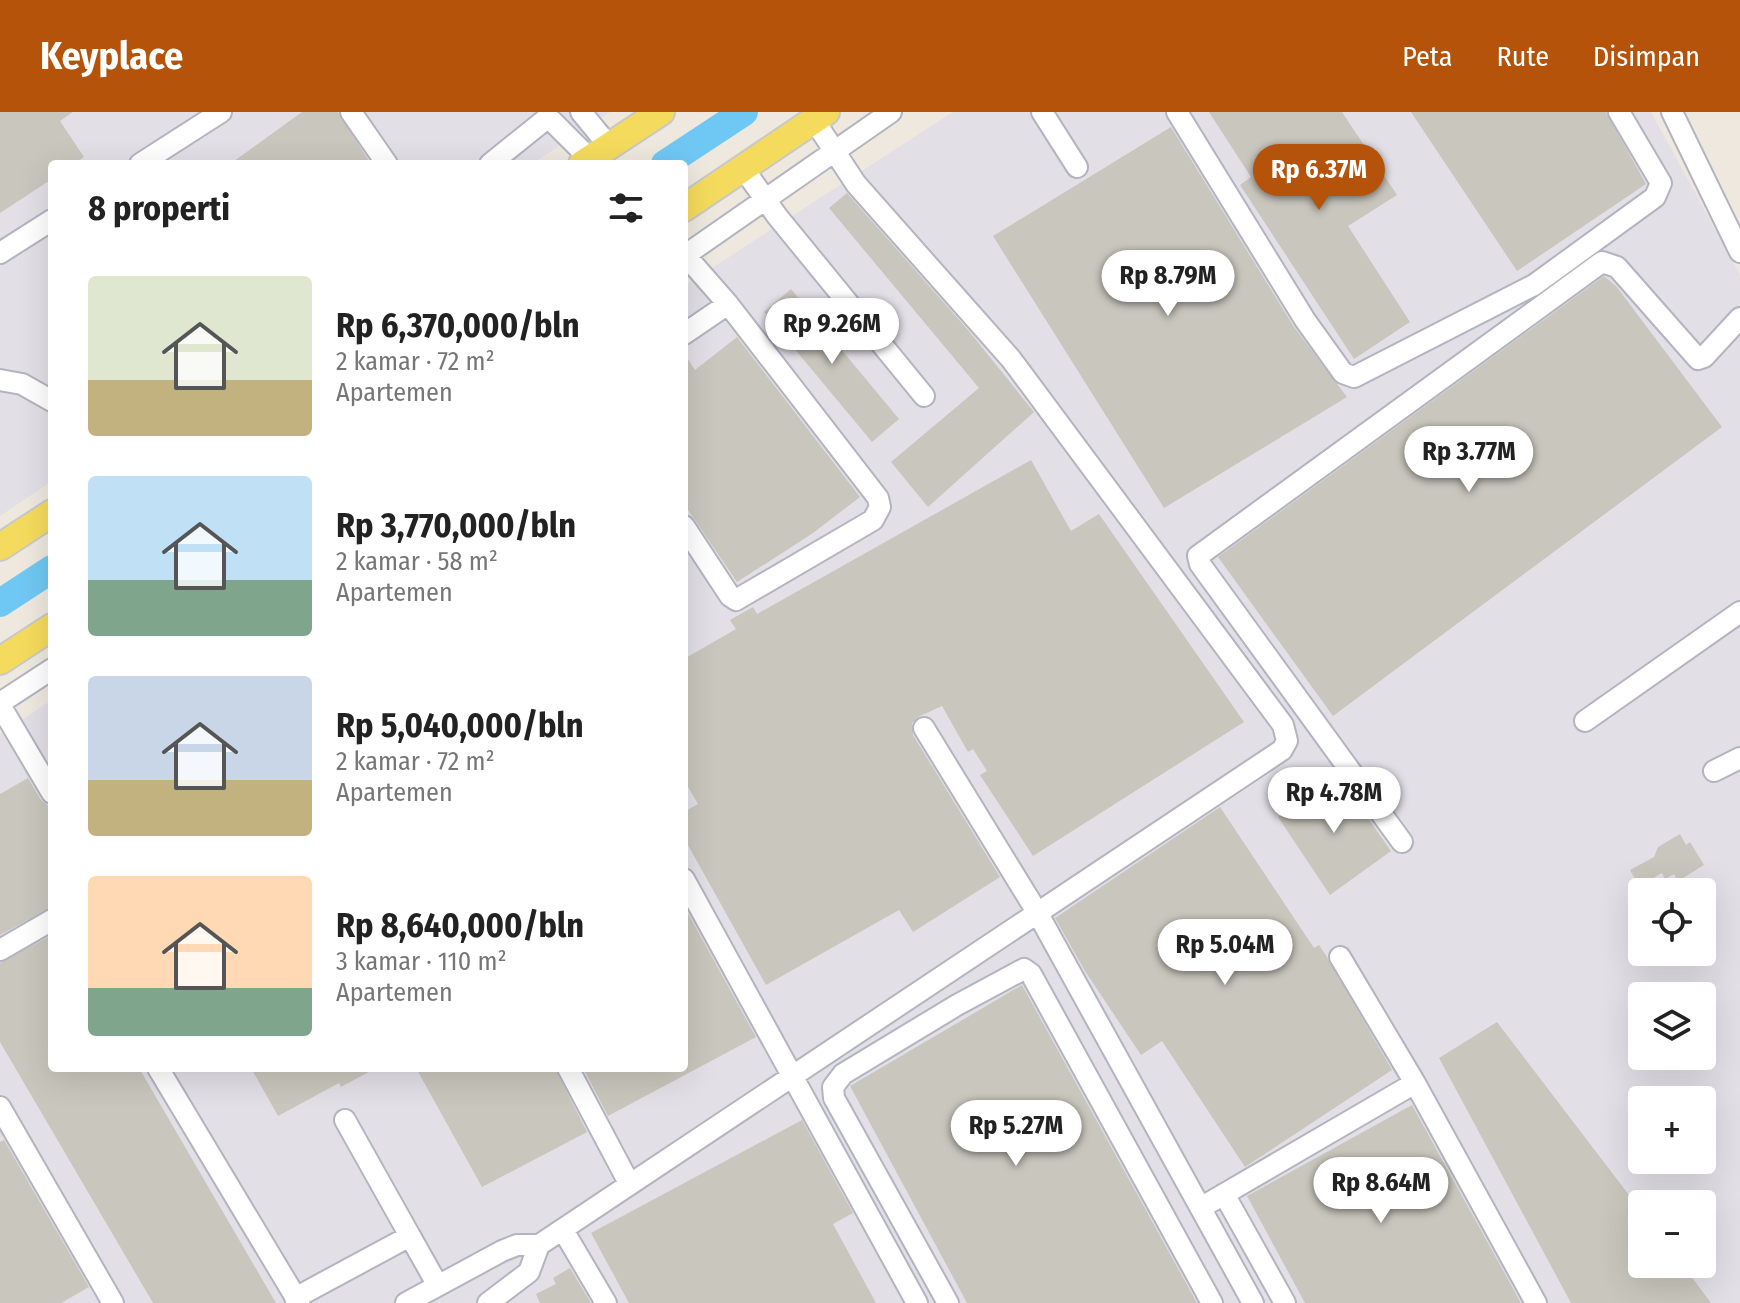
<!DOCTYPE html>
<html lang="id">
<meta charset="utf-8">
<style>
:root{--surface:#fff;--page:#f6f6f6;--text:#222;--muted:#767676;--accent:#b45309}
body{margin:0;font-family:"Fira Sans Condensed",sans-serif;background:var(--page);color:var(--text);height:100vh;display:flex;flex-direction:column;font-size:30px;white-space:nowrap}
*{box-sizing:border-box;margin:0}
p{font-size:26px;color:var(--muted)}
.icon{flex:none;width:44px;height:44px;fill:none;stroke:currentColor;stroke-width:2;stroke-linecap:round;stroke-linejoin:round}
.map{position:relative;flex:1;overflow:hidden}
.details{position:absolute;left:48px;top:48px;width:640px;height:912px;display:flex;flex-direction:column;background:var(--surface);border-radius:8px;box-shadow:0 8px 32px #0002}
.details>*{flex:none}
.fabs{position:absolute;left:1628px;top:766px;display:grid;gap:16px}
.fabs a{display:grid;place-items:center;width:88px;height:88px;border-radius:8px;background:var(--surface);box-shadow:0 8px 32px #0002;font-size:40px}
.price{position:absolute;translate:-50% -68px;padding:0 18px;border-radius:28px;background:#fff;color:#222;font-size:26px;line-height:52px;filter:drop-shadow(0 2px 4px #0008)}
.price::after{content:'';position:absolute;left:50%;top:48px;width:24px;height:18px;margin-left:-12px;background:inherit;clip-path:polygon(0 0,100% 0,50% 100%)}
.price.on{background:var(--accent);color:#fff}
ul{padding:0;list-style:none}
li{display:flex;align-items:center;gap:24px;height:200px;padding:0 40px}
li span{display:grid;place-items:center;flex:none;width:224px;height:160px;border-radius:8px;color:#555}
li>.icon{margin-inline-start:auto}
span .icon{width:96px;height:96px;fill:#fffc;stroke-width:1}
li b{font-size:34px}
h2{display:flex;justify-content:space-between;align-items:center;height:96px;padding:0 40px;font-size:34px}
header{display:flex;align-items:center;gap:48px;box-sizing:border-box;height:112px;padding:0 40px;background:var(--accent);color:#fff}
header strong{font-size:38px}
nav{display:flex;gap:44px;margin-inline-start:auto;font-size:28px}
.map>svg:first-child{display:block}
.industrial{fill:#e2dfe7;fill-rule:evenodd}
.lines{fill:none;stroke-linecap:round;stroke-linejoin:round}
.river{stroke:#6fc8f3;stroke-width:28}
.building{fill:#c9c6bd}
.minor-casing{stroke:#b2b4c0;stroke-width:24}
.major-casing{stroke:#c8c8c8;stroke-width:30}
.minor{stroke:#fff;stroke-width:20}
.major{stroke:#f5db5d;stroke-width:26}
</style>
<header>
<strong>Keyplace</strong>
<nav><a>Peta</a><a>Rute</a><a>Disimpan</a></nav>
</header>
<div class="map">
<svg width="1740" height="1191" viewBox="0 0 1740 1191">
<rect width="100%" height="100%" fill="#eee8df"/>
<path class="industrial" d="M0 0H610L532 52H52V369L0 404Z
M953 0H1651L1740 163V1191H0V622L52 588V956H684V174ZM1642 780H1702V840H1642ZM1642 884H1702V944H1642ZM1642 988H1702V1048H1642ZM1642 1092H1702V1152H1642Z"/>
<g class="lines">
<path class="river" d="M665 52 744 0
M0 491 52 457"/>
</g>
<path class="building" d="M0 0H73L60 9 84 45 74 52H52V67L0 101Z
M302 0H338L371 52H230Z
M1209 0H1342L1397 83 1348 114 1410 210 1354 247 1240 73 1251 65Z
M1411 0H1606L1646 72 1517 159Z
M1171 15 1294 215 1347 285 1164 396 993 124Z
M847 81 968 218 1034 300 928 395 891 350 979 276 829 96Z
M1604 164 1616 174 1722 315 1333 604 1218 445Z
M791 177 899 307 872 330 764 200Z
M737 225 860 385 813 421 737 470 684 392V241L695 258Z
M1031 348 1071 419 1099 402 1244 610 1033 744 980 663 987 659 973 637 968 640 942 594 918 605 912 611 913 623 1000 765 913 820 899 798 766 873 684 726V700L698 692 684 668V547L736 517 730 508 753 495 757 502Z
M1338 664 1391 739 1330 783 1278 705Z
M28 666 41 688 52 697V795L0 823V682Z
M1220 695 1314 836 1319 833 1327 845 1392 958 1245 1055 1162 929 1141 943 1085 859 1055 806Z
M1680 722 1686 733 1690 730 1704 753 1678 769 1674 762 1665 767 1662 761 1639 774 1630 758 1654 745 1658 735Z
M684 794 756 925 608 1004 583 956H684Z
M52 823V956H139L276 1191H153L0 930V851Z
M1022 873 1197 1191H967L850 974Z
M1497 910 1642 1100V1152H1682L1711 1191H1571L1439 946Z
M251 956H376L341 975 339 971 278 1004Z
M416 956H555L587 1020 482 1075Z
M1412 993 1521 1191H1305L1247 1084Z
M802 1008 853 1101 833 1112 876 1191H629L591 1121Z
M4 1028 89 1175 61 1191H0V1030Z
M570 1156 591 1191H540L536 1182 556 1172 553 1166Z"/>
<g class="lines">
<defs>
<path id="minor" d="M351 0 387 52
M581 0 609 34
M1042 0 1077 55
M1177 0 1305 208 1343 261 1354 265 1534 173 1655 85 1661 71 1619 0
M1672 0 1740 140
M140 52 221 0
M490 52 546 7 552 9 590 47
M743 56 777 104 924 284
M0 141 52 108
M684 144 891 0
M684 222 728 192
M0 268 22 272 52 289
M684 414 730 484 736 488 873 408 880 395 878 386 728 192 685 143
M0 591 52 557
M0 593 52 681
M1585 609 1740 500
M924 616 1037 800 1253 1191
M1714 659 1740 646
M1402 730 1200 452 1198 444 1602 150 1617 155 1698 247 1704 245 1740 206
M684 767 917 1191
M0 838 52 808
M1340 845 1415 971
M158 956 299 1191
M568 956 629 1071
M0 995 113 1191
M345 1008 410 1124
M1224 1082 1285 1191
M1202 1095 1415 971 1536 1191
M563 1118 606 1191
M295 1186 410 1124 437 1172
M406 1191 502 1139 517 1133H539
M488 1191 529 1160 539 1133 1282 638 1287 629 1283 613 1011 247 856 72 814 8
M948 1191 834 986 833 975 843 962 957 893 1024 857 1031 862 1212 1191"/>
<path id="major" d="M582 52 661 0
M684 96 826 0
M0 435 52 401
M0 549 52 515"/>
</defs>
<use href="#minor" class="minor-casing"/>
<use href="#major" class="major-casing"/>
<use href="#minor" class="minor"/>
<use href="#major" class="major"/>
</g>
</svg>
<div class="fabs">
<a><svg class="icon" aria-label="locate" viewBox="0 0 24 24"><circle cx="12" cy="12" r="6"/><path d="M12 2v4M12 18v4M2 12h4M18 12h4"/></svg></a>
<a><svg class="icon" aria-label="layers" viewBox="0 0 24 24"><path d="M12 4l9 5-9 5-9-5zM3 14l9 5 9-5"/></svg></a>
<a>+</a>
<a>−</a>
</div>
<b class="price on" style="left:1319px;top:100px">Rp 6.37M</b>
<b class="price" style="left:1168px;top:206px">Rp 8.79M</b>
<b class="price" style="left:832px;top:254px">Rp 9.26M</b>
<b class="price" style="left:1469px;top:382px">Rp 3.77M</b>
<b class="price" style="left:1334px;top:723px">Rp 4.78M</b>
<b class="price" style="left:1225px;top:875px">Rp 5.04M</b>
<b class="price" style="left:1016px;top:1056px">Rp 5.27M</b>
<b class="price" style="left:1381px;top:1113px">Rp 8.64M</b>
<section class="details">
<h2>8 properti<svg class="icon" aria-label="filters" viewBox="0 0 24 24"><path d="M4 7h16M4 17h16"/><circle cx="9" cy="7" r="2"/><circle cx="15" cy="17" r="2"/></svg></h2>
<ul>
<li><span style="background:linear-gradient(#dfe7d0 65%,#c2b280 0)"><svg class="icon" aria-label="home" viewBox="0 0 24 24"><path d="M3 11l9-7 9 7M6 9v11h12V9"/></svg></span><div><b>Rp 6,370,000/bln</b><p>2 kamar · 72 m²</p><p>Apartemen</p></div></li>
<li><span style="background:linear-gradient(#bfe0f5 65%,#7fa58c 0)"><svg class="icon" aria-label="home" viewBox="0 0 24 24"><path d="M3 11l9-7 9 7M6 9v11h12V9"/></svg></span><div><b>Rp 3,770,000/bln</b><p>2 kamar · 58 m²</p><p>Apartemen</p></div></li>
<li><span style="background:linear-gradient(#c9d6e8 65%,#c2b280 0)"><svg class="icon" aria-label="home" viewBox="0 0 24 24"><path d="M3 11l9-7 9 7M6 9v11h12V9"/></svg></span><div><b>Rp 5,040,000/bln</b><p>2 kamar · 72 m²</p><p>Apartemen</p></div></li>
<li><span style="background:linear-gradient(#ffd9b3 70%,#7fa58c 0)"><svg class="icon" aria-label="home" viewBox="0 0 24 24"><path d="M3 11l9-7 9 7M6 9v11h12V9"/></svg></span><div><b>Rp 8,640,000/bln</b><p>3 kamar · 110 m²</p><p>Apartemen</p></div></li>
</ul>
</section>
</div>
